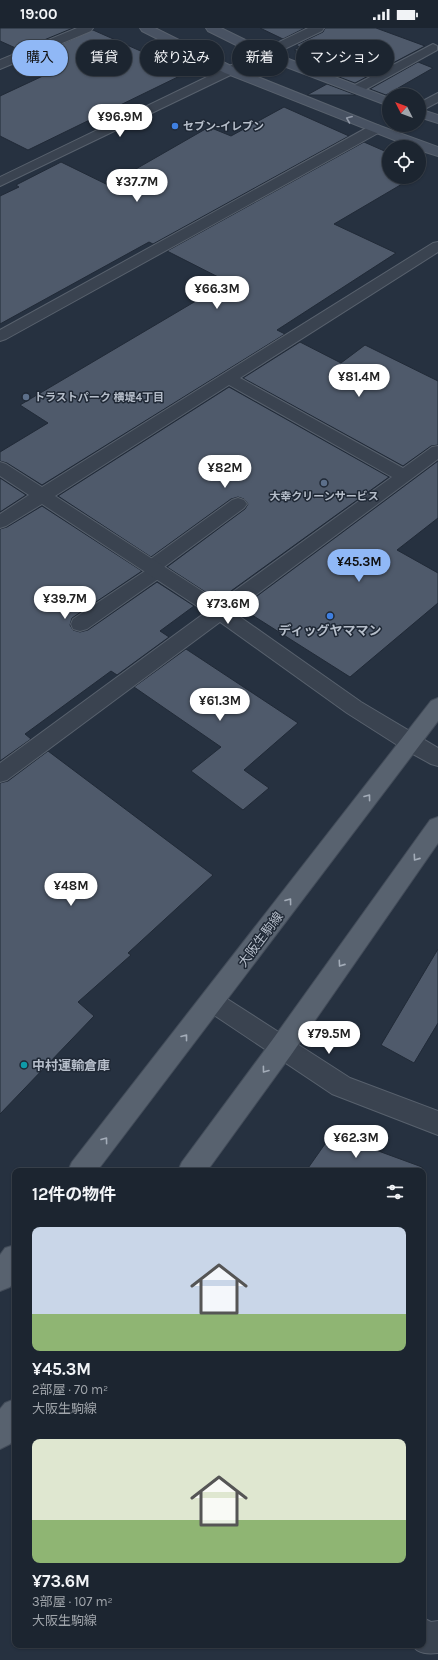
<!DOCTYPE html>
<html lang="ja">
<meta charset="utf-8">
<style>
:root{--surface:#1c2530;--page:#252d38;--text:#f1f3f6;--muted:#a0a5ab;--line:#3a424c;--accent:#90b8f6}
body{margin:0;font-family:Karla,"Noto Sans JP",sans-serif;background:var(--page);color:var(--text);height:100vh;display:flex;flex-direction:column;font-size:15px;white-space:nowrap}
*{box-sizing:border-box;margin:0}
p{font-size:13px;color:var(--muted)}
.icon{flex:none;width:22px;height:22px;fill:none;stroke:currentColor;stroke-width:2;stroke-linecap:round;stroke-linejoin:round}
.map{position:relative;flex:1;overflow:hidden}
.details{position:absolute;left:12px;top:1140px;width:414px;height:480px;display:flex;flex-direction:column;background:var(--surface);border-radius:8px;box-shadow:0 1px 3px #0004,0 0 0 1px var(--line)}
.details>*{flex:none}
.top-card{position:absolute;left:12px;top:12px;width:414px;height:36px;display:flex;gap:8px}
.needle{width:26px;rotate:312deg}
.controls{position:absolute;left:382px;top:60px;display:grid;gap:8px}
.controls a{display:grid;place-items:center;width:44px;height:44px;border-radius:50%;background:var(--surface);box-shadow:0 1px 3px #0004,0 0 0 1px var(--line);font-size:20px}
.price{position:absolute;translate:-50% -34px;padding:0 9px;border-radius:14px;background:#fff;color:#222;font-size:13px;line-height:26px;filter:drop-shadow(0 1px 2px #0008)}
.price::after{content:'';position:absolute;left:50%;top:24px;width:12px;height:9px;margin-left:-6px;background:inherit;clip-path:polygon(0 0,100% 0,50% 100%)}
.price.selected{background:var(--accent);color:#111}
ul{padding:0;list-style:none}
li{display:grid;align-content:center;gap:8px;height:212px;padding:0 20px}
li span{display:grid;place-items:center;height:124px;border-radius:8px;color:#555}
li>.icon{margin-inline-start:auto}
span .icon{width:72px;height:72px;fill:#fffc;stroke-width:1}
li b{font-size:17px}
h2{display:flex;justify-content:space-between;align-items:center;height:48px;padding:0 20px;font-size:17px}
.pill{padding:0 14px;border-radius:18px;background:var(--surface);box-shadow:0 1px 3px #0004,0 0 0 1px var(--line);font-size:14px;line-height:36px}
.pill.selected{background:var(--accent);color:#111}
.status{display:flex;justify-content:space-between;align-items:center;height:28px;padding:0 20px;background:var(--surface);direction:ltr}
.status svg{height:11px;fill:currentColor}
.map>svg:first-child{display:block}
.building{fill:#4f5a6b;stroke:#212a37}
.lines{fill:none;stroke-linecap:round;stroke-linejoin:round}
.lane-casing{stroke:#58616d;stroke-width:2}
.street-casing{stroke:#58616d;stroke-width:2}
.secondary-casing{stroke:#58616d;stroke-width:2}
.primary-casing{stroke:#434c59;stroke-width:2}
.lane{fill:#3a4350;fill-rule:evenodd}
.street{fill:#3a4350;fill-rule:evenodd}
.secondary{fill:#485262;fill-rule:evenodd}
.primary{fill:#58626f;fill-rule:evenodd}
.oneway{stroke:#9098a6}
.oneway2{stroke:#a3acb8}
.shop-dot{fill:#3f7fe0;stroke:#1f2835;stroke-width:1.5}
.service-dot{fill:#5c6f8a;stroke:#1f2835;stroke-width:1.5}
.culture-dot{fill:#0f9aa8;stroke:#1f2835;stroke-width:1.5}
.labels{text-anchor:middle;stroke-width:3;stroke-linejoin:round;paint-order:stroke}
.far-poi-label{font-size:11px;font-weight:bold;fill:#b6beca;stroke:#1f2835;text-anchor:start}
.poi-label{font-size:13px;font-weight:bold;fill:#b6beca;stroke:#1f2835}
.street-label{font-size:13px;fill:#b6beca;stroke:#1f2835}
</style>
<div class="status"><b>19:00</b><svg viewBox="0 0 49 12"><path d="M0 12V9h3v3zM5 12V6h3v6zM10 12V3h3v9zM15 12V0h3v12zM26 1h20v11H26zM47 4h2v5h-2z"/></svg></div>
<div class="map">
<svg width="438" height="1632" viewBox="0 0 438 1632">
<rect width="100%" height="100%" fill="#263140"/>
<path class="building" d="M0 0H73L20 22 0 13Z
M260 0H305L283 11Z
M325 0H376L425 18 355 55 339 49 350 44 294 22 300 19 296 17 323 4Z
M93 2 188 44 28 122 0 108V68L60 40 34 28Z
M418 34 433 40 386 67 370 61Z
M327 56 356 67H307Z
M284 79 349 108 153 216 149 214 0 296V168L19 159 16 157 61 134 108 157 209 99 231 108Z
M364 114 389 125V149H414L334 196 396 225 277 302 285 306 42 457 7 435 0 433V424L48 395 20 377 228 254 167 223Z
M300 314 341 335 365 317 438 353V417L431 418 403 438 243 350Z
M229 359 389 449 224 568 215 563 210 567 167 539 245 481 248 476 244 471 238 469 231 471 151 529 58 468Z
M438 433V490L397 522 438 545V575L350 649 241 580Z
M0 450 26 467 0 484Z
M42 478 142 543 72 590 70 597 73 602 80 604 88 602 157 554 194 578 160 603 169 609 117 647 111 643 25 706 31 711 0 733V501L7 499Z
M186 621 298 695 244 742 269 760 243 782 191 743 221 719 134 659Z
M48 723 213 847 128 925 131 927 78 974 94 988 0 1086V755L8 753Z
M438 921V995L414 1035 381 1017Z
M332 1106 422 1139V1143H306Z"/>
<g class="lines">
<defs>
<path id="lane" d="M433 16 437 18V22L361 64H353L351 61 353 58Z
M238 470 244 472 247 476 244 480 164 539 167 543 164 547 87 601 80 603 73 601 71 596 73 591 145 543 142 539 145 535 232 472Z"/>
<path id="street" d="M77 0H93L91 3 0 41V32Z
M308 0H324L322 3 0 158V149Z
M438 65V74L419 84V75Z
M375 97 380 98 382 101 380 104 6 311 0 313V302L370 98Z
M438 214V224L240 350 403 440 432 419 438 418V431L233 584 361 674 438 720V738L431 736 402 720 347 685 220 594 7 752 0 754V735L206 584 42 476 6 498 0 500V486L29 467 0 448V434L6 436 42 459 433 215ZM229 357 392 449 219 574 55 468Z
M213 963 221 967 350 1050 438 1083V1107L332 1066 205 981 201 974 205 967Z
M423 1590 431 1594 438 1593V1625C428 1626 418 1626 412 1617H423Z"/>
<path id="secondary" d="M140 0H155L233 39 380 98 438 119V128L419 122V119H412L225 45 142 3Z
M206 0H221L268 23 389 70V78L260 29 208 3Z
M419 81 438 87V95L419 89Z"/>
<path id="primary" d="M438 670V693L97 1143H68L72 1134 431 673Z
M438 789V815L291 1027 207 1143H178L182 1134 273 1011 430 792Z
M15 1217V1252L10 1259 0 1263V1227L5 1220Z
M15 1371V1410L10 1416 0 1421V1381L5 1375Z"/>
</defs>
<use href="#lane" class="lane-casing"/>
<use href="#street" class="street-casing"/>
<use href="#secondary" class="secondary-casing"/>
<use href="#primary" class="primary-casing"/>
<use href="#lane" class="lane"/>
<use href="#street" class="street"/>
<use href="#secondary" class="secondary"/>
<use href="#primary" class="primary"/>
</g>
<defs><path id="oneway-chevron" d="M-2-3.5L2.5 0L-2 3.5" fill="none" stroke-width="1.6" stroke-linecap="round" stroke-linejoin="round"/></defs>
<use class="oneway" href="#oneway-chevron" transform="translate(349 91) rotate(-158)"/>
<g class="oneway2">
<use href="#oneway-chevron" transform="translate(368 769) rotate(-53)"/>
<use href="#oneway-chevron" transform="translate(416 830) rotate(125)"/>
<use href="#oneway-chevron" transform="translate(289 873) rotate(-53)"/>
<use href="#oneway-chevron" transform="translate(341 936) rotate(125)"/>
<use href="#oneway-chevron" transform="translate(185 1009) rotate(-52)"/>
<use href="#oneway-chevron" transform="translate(265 1042) rotate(127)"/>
<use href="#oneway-chevron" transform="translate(105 1112) rotate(-53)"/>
</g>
<g class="shop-dot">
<circle cx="175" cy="98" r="4"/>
<circle cx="330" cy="588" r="4"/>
</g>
<g class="service-dot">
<circle cx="26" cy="369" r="4"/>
<circle cx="324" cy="455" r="4"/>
</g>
<circle class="culture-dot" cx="24" cy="1037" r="4"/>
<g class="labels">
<g class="far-poi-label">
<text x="183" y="102">セブン-イレブン</text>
<text x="34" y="373">トラストパーク 横堤4丁目</text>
<text x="324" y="472" text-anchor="middle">大幸クリーンサービス</text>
</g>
<g class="poi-label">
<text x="330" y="607">ディッグヤママン</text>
<text x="32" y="1042" text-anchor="start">中村運輸倉庫</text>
</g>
<g class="street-label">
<text transform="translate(260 911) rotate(-53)" y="5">大阪生駒線</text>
</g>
</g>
</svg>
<div class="controls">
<a><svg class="needle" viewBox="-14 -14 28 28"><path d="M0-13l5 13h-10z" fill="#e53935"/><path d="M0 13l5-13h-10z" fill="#a0a5ab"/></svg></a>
<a><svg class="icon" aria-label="locate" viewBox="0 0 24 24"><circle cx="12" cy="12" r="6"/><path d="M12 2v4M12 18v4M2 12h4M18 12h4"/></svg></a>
</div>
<b class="price" style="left:120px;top:110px">¥96.9M</b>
<b class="price" style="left:137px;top:175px">¥37.7M</b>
<b class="price" style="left:217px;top:282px">¥66.3M</b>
<b class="price" style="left:359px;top:370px">¥81.4M</b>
<b class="price" style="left:225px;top:461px">¥82M</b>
<b class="price selected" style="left:359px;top:555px">¥45.3M</b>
<b class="price" style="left:65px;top:592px">¥39.7M</b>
<b class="price" style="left:228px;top:597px">¥73.6M</b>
<b class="price" style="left:220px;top:694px">¥61.3M</b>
<b class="price" style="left:71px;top:879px">¥48M</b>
<b class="price" style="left:329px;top:1027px">¥79.5M</b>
<b class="price" style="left:356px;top:1131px">¥62.3M</b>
<div class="top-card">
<a class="pill selected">購入</a>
<a class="pill">賃貸</a>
<a class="pill">絞り込み</a>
<a class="pill">新着</a>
<a class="pill">マンション</a>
</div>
<section class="details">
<h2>12件の物件<svg class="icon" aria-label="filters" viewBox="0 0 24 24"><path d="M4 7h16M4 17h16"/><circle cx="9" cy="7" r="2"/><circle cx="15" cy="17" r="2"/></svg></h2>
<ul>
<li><span style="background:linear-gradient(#c9d6e8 70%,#8fb573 0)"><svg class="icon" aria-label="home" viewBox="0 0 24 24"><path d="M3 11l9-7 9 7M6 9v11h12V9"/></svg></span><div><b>¥45.3M</b><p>2部屋 · 70 m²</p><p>大阪生駒線</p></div></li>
<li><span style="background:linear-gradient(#dfe7d0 65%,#8fb573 0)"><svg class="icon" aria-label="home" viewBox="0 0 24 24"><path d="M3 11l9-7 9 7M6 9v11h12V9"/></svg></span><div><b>¥73.6M</b><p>3部屋 · 107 m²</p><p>大阪生駒線</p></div></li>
</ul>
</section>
</div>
